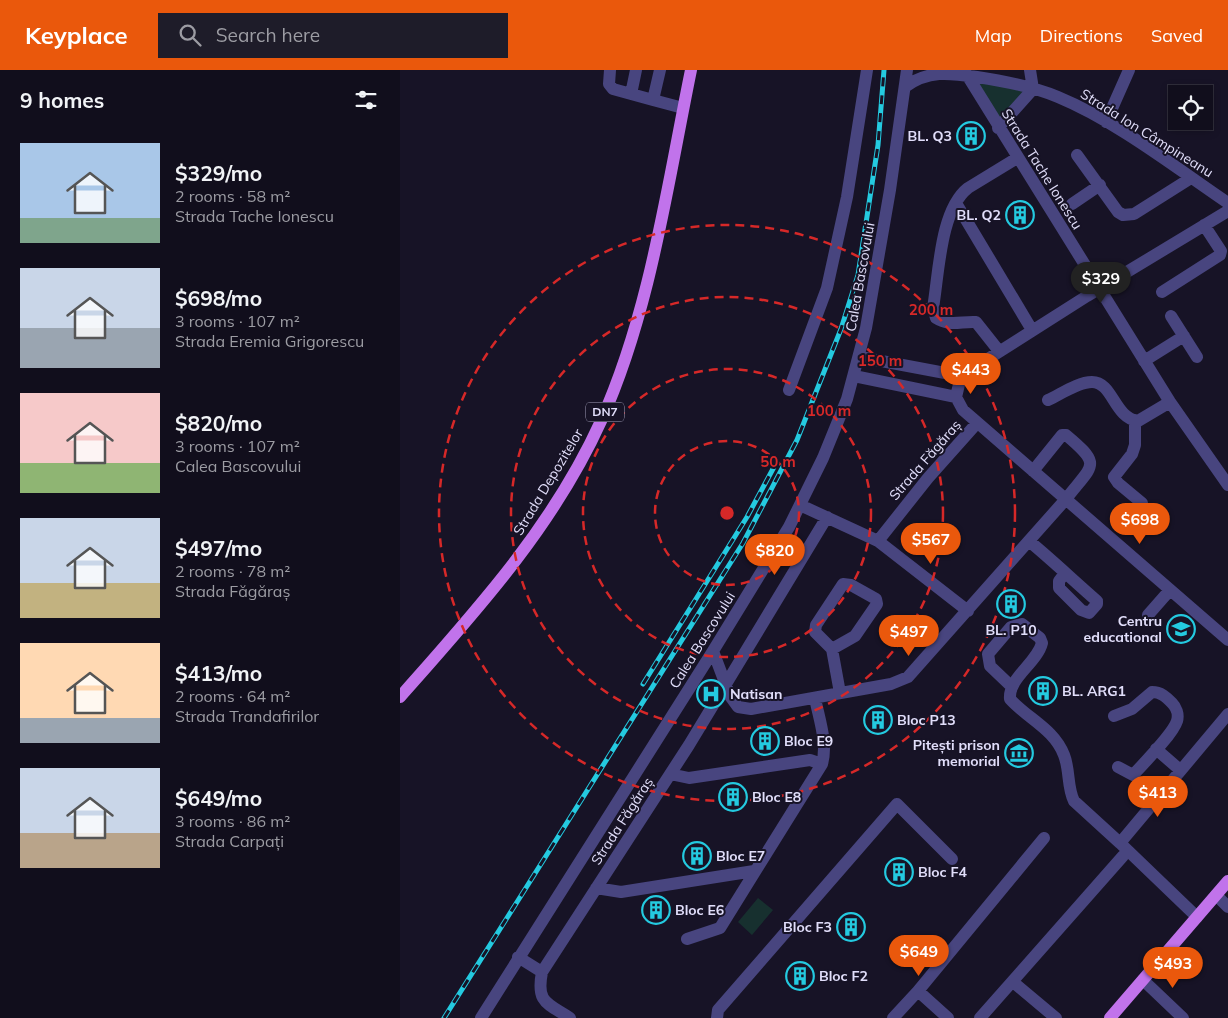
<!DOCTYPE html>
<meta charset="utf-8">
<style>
:root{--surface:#110e1c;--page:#1e1c29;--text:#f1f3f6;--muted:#9c9ca3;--line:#302e3b;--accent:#ea580c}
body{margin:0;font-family:Mulish,sans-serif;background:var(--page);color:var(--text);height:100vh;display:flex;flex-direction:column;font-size:19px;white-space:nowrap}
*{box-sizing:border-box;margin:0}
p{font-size:16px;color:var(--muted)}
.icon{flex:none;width:28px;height:28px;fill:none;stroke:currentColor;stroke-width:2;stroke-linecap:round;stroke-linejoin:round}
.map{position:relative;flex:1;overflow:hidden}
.panel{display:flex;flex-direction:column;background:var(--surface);width:400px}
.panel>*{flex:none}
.buttons{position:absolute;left:768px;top:15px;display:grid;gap:10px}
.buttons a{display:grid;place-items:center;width:45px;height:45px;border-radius:0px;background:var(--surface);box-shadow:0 2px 8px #0003,0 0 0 1px var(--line);font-size:25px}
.price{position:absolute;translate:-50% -42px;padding:0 11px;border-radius:18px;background:var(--accent);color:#fff;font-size:16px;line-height:32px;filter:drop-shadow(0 1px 2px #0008)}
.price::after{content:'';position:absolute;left:50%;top:30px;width:15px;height:11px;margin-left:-8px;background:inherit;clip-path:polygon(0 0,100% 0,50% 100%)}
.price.active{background:#222;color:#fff}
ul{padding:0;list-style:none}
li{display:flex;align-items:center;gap:15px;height:125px;padding:0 20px}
li span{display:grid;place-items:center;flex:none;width:140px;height:100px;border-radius:0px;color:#555}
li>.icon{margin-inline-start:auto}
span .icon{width:60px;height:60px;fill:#fffc;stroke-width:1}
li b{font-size:21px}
h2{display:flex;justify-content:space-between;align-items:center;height:60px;padding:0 20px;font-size:21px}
header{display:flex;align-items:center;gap:30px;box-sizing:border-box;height:70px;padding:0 25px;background:var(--accent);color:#fff}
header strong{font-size:24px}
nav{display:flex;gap:28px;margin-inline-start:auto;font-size:18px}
.search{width:350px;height:45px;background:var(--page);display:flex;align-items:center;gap:12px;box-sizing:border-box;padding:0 18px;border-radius:0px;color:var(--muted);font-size:19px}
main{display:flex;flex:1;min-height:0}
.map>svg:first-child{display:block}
.green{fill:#17302f}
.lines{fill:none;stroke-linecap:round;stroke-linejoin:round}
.minor{stroke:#48457f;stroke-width:12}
.major{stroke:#c173eb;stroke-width:12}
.rail-casing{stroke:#24cae0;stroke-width:5}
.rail{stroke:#171326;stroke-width:3;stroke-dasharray:9;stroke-linecap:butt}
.ring{fill:none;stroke:#d62828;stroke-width:2.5;stroke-dasharray:9 6}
.labels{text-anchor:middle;stroke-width:4;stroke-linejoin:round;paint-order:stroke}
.shield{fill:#171326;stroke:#a4a1ba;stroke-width:1}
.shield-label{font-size:12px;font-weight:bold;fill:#e1defa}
.street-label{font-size:14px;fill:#e1defa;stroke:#171326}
.poi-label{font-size:14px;font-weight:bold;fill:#e1defa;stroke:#171326;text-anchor:start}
.centre{fill:#d62828;stroke:#171326;stroke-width:2.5}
.ring-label{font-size:15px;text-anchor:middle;font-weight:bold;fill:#d62828;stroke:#171326;stroke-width:4;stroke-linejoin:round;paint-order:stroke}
</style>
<header>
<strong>Keyplace</strong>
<div class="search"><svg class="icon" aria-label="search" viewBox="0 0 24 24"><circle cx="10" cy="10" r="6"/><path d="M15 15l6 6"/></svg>Search here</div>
<nav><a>Map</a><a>Directions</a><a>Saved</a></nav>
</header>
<main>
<section class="panel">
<h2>9 homes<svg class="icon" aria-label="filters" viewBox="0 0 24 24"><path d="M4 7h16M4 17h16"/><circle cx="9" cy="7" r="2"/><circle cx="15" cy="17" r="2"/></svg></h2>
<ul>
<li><span style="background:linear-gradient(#a9c7e8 75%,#7fa58c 0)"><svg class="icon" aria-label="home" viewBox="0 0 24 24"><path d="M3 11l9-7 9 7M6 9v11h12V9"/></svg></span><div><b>$329/mo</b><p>2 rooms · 58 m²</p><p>Strada Tache Ionescu</p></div></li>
<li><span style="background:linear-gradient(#c9d6e8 60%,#9aa5b1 0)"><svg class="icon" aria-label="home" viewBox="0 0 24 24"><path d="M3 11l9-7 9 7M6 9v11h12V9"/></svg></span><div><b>$698/mo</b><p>3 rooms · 107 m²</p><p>Strada Eremia Grigorescu</p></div></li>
<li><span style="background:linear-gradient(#f6c9c9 70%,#8fb573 0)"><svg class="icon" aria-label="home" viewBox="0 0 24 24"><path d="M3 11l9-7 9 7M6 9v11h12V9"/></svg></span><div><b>$820/mo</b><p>3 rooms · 107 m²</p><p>Calea Bascovului</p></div></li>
<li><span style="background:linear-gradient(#c9d6e8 65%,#c2b280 0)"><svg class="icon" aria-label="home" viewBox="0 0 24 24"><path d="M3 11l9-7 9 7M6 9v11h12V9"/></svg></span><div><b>$497/mo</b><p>2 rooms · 78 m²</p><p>Strada Făgăraș</p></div></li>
<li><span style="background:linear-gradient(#ffd9b3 75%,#9aa5b1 0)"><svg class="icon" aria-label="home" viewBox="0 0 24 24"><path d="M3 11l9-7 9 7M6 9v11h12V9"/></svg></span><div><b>$413/mo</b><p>2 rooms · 64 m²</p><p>Strada Trandafirilor</p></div></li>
<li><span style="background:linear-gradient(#c9d6e8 65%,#b9a48a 0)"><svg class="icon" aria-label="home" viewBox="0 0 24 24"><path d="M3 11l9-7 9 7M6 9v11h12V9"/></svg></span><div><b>$649/mo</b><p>3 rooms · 86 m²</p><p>Strada Carpați</p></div></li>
</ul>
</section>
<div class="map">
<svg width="828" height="948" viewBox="0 0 828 948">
<rect width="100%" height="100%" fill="#171326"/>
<path class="green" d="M567 6 633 19 598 58Z
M358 828 373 840 352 865 338 852Z"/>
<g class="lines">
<path class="minor" d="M210 0 209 14 213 19 253 30
M260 0 253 30 283 38
M564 0 770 332 828 415
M505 17C528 0 549 3 577 7 604 11 632 16 658 27 716 51 775 97 828 133
M231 24 236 0
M706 52 729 0
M598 58 633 19 630 0
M677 85 718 142 723 145 734 144 791 108
M556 133 632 260
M672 134 700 115
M762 222 820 185 821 181 804 155
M771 246 797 287
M599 281 576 252C561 251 550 257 536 248L533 238C539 203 540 140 568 118L617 88
M460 287 561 306
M744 291 784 266
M454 306 556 327
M561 306 556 327 563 340 828 570
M561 306 687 226 828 141
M389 320 427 218 447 127 467 0
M648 330C661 324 678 312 692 312 713 312 714 348 738 351L770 332
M735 350V375L732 384 714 407 718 413 742 433
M400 435 478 471 528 408 577 353
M478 471 568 541
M629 471C652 490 674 511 697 531V534L689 543 681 540 659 518V511L665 503
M748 545 770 520
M432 579 455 566 477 534 476 529 451 515 443 514 416 555 415 562 432 579 440 623
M313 581 330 626 338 637 351 639 491 614 508 607 666 429C693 394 703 396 666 365H662L633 401
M612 617 590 596 588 584 611 557 622 554 640 568 642 573C637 593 608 608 610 629 628 649 654 659 664 685 670 700 667 717 674 731L720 773
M714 646 732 639 752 622C761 622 766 627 772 633 776 637 779 644 777 651 773 664 744 693 733 705L718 697
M756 679 779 699
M270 704 289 708 410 690 422 694
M196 818 221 822 354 801
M816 825 828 837
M797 847 720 773 828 644
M287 869 320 858 422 694C428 673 419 649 415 628
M118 887 142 902C136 933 147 933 170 948
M142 902 289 675 427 447
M743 910 783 948
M613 912 656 948
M518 921 644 768
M81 948 313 581 389 457 423 388 447 329 466 258 490 120 507 0
M317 948 318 940 497 734 552 789
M493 948 518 921 548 948
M580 948 723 786"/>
<path class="major" d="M0 627C76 541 153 457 201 351 250 242 267 117 291 0
M710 948 828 811"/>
<defs>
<path id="rail" d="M243 614 347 447 374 397
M44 948 343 473 397 370 441 259 458 205 478 75 484 0"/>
</defs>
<use href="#rail" class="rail-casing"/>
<use href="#rail" class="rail"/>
</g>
<g class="ring">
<circle cx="327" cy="443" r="72"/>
<circle cx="327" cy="443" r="144"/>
<circle cx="327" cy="443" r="216"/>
<circle cx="327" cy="443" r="288"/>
</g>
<defs>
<symbol id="building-ring" viewBox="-11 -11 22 22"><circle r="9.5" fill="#171326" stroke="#24cae0" stroke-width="1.5"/><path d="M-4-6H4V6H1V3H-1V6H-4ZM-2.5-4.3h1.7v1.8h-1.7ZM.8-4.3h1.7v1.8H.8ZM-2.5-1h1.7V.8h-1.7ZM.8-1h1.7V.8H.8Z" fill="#24cae0"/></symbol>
<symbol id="school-ring" viewBox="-11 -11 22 22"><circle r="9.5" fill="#171326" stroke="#24cae0" stroke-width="1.5"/><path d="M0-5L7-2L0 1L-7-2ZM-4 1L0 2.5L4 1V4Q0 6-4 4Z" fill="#24cae0"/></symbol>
<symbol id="hospital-ring" viewBox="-11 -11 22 22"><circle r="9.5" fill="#171326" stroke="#24cae0" stroke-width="1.5"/><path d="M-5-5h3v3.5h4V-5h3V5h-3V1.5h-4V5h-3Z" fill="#24cae0"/></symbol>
<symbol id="museum-ring" viewBox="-11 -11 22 22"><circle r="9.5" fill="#171326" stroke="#24cae0" stroke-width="1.5"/><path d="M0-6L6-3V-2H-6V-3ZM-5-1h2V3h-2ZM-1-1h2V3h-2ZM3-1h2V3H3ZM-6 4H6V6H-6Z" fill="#24cae0"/></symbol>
</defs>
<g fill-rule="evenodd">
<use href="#building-ring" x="555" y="50" width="32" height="32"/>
<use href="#building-ring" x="604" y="129" width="32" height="32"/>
<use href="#building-ring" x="595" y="518" width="32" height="32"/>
<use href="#school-ring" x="765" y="543" width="32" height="32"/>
<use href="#building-ring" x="627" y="605" width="32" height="32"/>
<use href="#hospital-ring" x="295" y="608" width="32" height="32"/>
<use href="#building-ring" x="462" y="634" width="32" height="32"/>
<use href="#building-ring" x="349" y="655" width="32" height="32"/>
<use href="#museum-ring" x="603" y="667" width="32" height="32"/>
<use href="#building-ring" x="317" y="711" width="32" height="32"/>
<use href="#building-ring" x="281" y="770" width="32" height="32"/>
<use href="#building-ring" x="483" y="786" width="32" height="32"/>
<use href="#building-ring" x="240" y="824" width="32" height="32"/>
<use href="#building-ring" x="435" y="841" width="32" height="32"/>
<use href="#building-ring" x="384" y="890" width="32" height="32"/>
</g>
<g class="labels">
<rect class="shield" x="186" y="332.5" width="38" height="19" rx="4"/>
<g class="shield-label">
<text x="205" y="346">DN7</text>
</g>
<g class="street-label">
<text transform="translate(747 63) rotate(32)" y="5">Strada Ion Câmpineanu</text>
<text transform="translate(642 99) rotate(58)" y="5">Strada Tache Ionescu</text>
<text transform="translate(460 207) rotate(-80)" y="5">Calea Bascovului</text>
<text transform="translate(525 390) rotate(-49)" y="5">Strada Făgăraș</text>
<text transform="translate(148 412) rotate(-59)" y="5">Strada Depozitelor</text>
<text transform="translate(302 570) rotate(-58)" y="5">Calea Bascovului</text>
<text transform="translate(222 751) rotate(-57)" y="5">Strada Făgăraș</text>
</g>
<g class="poi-label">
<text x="552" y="71" text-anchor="end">BL. Q3</text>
<text x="601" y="150" text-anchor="end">BL. Q2</text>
<text x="762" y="556" text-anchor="end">Centru<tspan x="762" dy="16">educational</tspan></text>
<text x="611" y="565" text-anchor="middle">BL. P10</text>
<text x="662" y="626">BL. ARG1</text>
<text x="330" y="629">Natisan</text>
<text x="497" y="655">Bloc P13</text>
<text x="384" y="676">Bloc E9</text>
<text x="600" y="680" text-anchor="end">Pitești prison<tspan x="600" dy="16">memorial</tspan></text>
<text x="352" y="732">Bloc E8</text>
<text x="316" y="791">Bloc E7</text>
<text x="518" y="807">Bloc F4</text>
<text x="275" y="845">Bloc E6</text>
<text x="432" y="862" text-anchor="end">Bloc F3</text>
<text x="419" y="911">Bloc F2</text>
</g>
</g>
<circle cx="327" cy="443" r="8" class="centre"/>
<g class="ring-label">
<text x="531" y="245">200 m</text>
<text x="480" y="296">150 m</text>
<text x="429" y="346">100 m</text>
<text x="378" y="397">50 m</text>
</g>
</svg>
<div class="buttons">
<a><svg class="icon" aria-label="locate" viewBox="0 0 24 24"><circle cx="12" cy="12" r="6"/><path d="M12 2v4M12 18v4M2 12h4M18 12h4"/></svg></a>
</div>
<b class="price active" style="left:701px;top:234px">$329</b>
<b class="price" style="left:571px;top:325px">$443</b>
<b class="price" style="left:740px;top:475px">$698</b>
<b class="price" style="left:531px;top:495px">$567</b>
<b class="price" style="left:375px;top:506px">$820</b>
<b class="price" style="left:509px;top:587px">$497</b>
<b class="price" style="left:758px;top:748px">$413</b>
<b class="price" style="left:519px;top:907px">$649</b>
<b class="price" style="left:773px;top:919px">$493</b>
</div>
</main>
